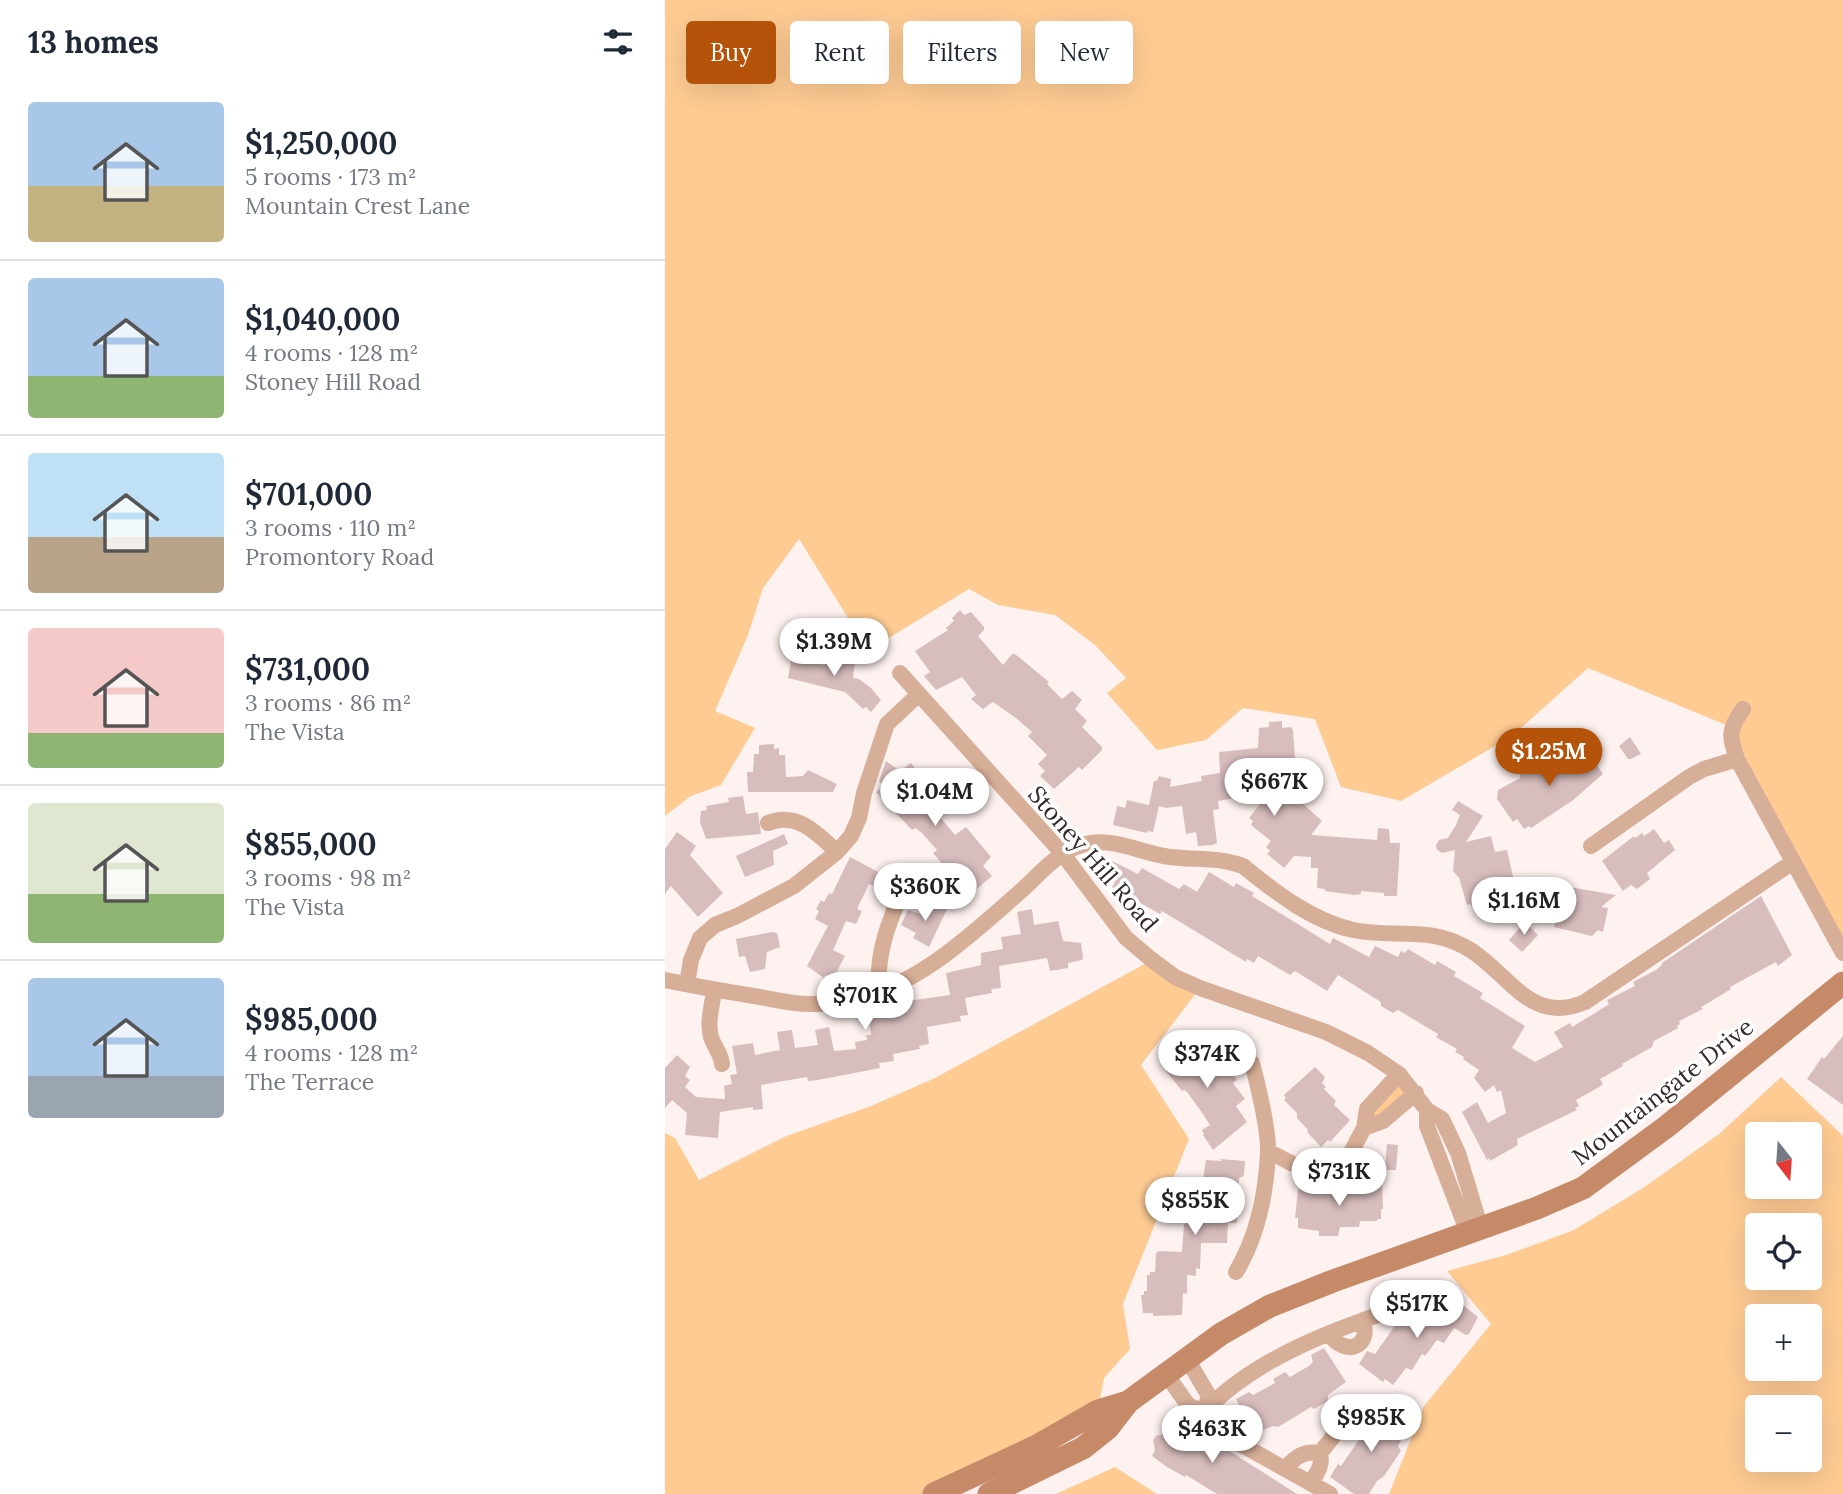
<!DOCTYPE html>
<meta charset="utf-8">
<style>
:root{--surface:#fff;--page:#f2f2f3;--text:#1f2937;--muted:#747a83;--line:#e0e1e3;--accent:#b45309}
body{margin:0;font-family:Lora,serif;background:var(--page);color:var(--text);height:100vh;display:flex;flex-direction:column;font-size:26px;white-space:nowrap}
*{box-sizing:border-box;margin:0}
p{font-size:23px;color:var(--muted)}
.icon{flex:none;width:38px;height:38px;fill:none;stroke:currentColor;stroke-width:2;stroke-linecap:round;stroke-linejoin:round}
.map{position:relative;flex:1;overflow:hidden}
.drawer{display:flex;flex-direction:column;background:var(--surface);width:665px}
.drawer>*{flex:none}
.banner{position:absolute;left:21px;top:21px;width:665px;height:63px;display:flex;gap:14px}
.needle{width:46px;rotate:163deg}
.fabs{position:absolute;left:1080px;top:1122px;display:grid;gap:14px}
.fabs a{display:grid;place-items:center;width:77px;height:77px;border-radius:7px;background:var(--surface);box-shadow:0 7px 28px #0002;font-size:35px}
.price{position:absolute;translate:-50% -60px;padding:0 16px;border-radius:24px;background:#fff;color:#222;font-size:23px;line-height:46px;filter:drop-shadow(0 2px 4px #0008)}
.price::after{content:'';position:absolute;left:50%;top:42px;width:21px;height:16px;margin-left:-10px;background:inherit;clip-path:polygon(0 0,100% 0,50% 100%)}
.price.selected{background:var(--accent);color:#fff}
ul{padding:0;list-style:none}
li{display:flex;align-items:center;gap:21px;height:175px;padding:0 28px}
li+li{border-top:2px solid var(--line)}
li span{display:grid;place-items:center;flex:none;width:196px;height:140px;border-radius:7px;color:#555}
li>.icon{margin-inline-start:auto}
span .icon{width:84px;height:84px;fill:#fffc;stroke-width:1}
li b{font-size:30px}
h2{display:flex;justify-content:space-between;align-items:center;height:84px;padding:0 28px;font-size:30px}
.tag{padding:0 24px;border-radius:7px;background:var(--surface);box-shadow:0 7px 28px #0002;font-size:24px;line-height:63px}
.tag.selected{background:var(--accent);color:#fff}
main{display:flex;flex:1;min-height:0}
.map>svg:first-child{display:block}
.green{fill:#fecb93;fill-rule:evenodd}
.building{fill:#d8bdbe}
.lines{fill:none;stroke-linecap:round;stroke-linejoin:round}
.street{stroke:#d7ae97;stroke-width:16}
.secondary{stroke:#c68a69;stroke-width:23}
.labels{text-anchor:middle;stroke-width:7;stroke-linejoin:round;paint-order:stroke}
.street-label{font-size:24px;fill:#342a28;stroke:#fff}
</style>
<main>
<section class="drawer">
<h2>13 homes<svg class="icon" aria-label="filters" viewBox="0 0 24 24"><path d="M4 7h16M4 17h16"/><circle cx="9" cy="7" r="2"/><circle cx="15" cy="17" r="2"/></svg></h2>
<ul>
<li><span style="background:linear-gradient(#a9c7e8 60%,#c2b280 0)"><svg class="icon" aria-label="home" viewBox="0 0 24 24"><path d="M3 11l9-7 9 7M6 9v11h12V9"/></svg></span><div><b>$1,250,000</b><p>5 rooms · 173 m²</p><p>Mountain Crest Lane</p></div></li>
<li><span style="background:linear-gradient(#a9c7e8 70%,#8fb573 0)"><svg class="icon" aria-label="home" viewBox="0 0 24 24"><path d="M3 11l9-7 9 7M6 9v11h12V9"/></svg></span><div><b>$1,040,000</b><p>4 rooms · 128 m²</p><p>Stoney Hill Road</p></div></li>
<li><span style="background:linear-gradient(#bfe0f5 60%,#b9a48a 0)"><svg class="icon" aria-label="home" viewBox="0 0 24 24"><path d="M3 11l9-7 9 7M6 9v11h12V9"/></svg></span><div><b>$701,000</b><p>3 rooms · 110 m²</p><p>Promontory Road</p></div></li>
<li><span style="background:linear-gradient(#f6c9c9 75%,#8fb573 0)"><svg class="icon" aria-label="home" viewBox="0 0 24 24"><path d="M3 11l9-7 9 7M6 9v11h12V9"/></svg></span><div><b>$731,000</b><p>3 rooms · 86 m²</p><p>The Vista</p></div></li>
<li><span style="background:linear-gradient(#dfe7d0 65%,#8fb573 0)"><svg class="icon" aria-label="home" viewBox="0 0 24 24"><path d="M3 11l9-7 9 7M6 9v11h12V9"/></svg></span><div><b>$855,000</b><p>3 rooms · 98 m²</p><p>The Vista</p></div></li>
<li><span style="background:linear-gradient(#a9c7e8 70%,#9aa5b1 0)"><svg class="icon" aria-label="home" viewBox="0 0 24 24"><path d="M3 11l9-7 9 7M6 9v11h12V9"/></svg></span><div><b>$985,000</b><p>4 rooms · 128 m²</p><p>The Terrace</p></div></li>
</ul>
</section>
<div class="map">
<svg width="1178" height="1494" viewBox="0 0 1178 1494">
<rect width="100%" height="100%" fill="#fef2f0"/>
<path class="green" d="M0 0H1178V953L1072 759 1066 727 923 668 847 736 736 801 676 787 650 719 578 708 541 740 492 750 442 693 461 678 430 645 390 615 333 605 304 589 222 639 201 647 134 539 98 588 83 635 50 711 90 728 56 785 26 796 0 816Z
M487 960 535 988 476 1065 524 1139 458 1304 465 1349 439 1378 433 1411 269 1494H0V1133L10 1138 34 1180 119 1137 206 1106 270 1078Z
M734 1074 751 1093 699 1128 702 1109Z
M1116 1077 1178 1136V1494H724L759 1406 826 1324 782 1271 841 1255 909 1230 978 1188 1054 1134ZM1092 1134H1144V1186H1092ZM1092 1225H1144V1278H1092ZM1092 1316H1144V1368H1092ZM1092 1407H1144V1460H1092Z
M450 1467 492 1494H391Z"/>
<path class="building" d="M295 610 299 615 306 612 319 627V630L313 636 338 665 347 654H350L384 682 382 684 397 699 407 691 417 700 410 709 422 721 417 727 437 747V750L417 770 414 767 389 789 375 776 380 771 373 764 382 755 363 736 367 732 351 718 328 702 318 709 306 699 311 695 297 677 271 690 259 676 265 672 250 651 283 630 281 628 289 621 287 618Z
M138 651 142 661 160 665 161 656 190 662 188 678 194 679 206 688 216 700 206 712 201 707 198 709 180 692 123 678 127 655Z
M617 721V728L626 727 628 730 630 758 606 761 638 788 641 791 634 800 657 821 646 835 712 840 713 828 724 829 725 843H735L732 896H719V893L696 891V894L689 895 660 891V889L652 888 653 868H646V857L629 856 619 868 602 854 605 851 601 847 606 841 586 825 588 821 584 818 616 778 579 783 581 796 553 801 554 809 548 810 552 843 548 845 533 846 531 832 521 834 517 806 501 808 494 806 488 832 483 831 482 833 448 825 452 806 460 808 462 800 484 805 489 781H492L494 776 506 779 505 787 537 781 536 776 555 773 554 752 593 748 594 728 604 727V722Z
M965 737 976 754 966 759H963L954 746Z
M916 743 938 774 907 801 866 828 864 826 859 829 852 819 848 822 832 799 833 790 855 778V775L862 770 875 773Z
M109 744V749L114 748V755H120L121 777 138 776 143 770 172 784 168 792H83L82 772H88L89 754H94V745Z
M221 761 235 771 246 763 255 775 245 786 262 807 275 797 284 808 274 816 290 835 301 827 326 857 318 866 327 876 307 893 301 886 298 888 268 853 272 850 256 832 250 828 247 830 211 792 218 786 214 781Z
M78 796 81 814 93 812 96 834 41 839 35 822 36 811 42 810 41 806 64 802 63 798Z
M793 801 818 816 801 842 826 836 830 852 842 850 851 890 835 894V896L826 898 827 902 806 906V904L802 905 794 878 788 871 790 850 777 853 772 850 771 845 774 840 783 838 791 825 795 815 787 810Z
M989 829 999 843 1004 840 1010 850 982 873 985 879 972 889 966 885 958 891 937 861 969 836 970 838 977 833 979 836Z
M12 832 31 846 25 855 58 893 33 917 6 886 0 894V849Z
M119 834 123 844 108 851 109 865 80 877 71 856Z
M185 857 230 881 224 893 204 884 192 909 197 911 191 924 181 921 168 950 180 956 168 979 160 975 159 978 142 966 163 926 150 919 154 911 151 909 156 900 159 902 164 893 167 894Z
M443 859 473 874 477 868 514 889 519 884 532 892 544 872 569 887 571 883 589 893 587 896 665 944 668 938 704 957 710 946 733 957 736 951 740 953 743 949 770 965 772 961 791 972 789 976 818 993 815 998 860 1026 847 1048 870 1062 898 1047 889 1032 905 1023 907 1027 930 1013 944 1004 942 1000 970 986 968 982 991 970 997 965V963L1096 896 1127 955 1113 966 1111 962 1065 987 1066 989 1043 1003 1036 1007 1038 1009 1014 1021 1015 1024 1012 1026 1013 1028 989 1041 987 1047 957 1064 958 1066 935 1079 938 1084 934 1087 911 1100 914 1106 910 1108 912 1110 852 1139 853 1145 825 1161 824 1158 822 1160 797 1112 812 1102 823 1123 841 1113 836 1090 832 1092 829 1085 820 1092 809 1078 814 1070 798 1059 799 1057 790 1052 792 1049 771 1037 773 1034 733 1010 728 1013 716 1006V1002L673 975 662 991 630 971 625 975 593 956 589 963 582 959 581 962 497 911 495 914 447 887 450 883 436 873Z
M904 887 951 895 936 907 943 908 938 932 933 930 927 936 889 927 892 912 897 913 902 889Z
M268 902 282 909 264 947 248 938 251 933 236 925 243 910 260 915Z
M367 909 369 925 393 921 398 941 416 943 418 958 417 960 403 963V968L385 971 382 958 334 966 336 988 326 989 327 993 300 998 303 1015 295 1016 296 1021 262 1027 264 1044 254 1046 255 1049 228 1054 229 1061 214 1063 215 1068 153 1080 143 1081 142 1077 96 1085 98 1109 88 1110V1107L55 1112 53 1138 20 1135 22 1113 7 1100 0 1108V1068L12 1055 25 1067 20 1076 25 1080 20 1087 31 1097 60 1099 59 1086 67 1084 65 1075 72 1074 67 1046 88 1043 90 1055 115 1050 112 1032 127 1030 130 1048 153 1045 150 1030 164 1027 169 1051 191 1049 190 1042 202 1040 201 1035H206L204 1016 243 1011 242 1001 285 995 281 973 316 965V953L338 949 336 937 356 934 352 912Z
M860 922 873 935 857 952 844 940Z
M107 932 112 933 115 947 102 952 100 969 85 972 80 956 74 957 71 939Z
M1178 1036V1105L1142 1079 1157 1057 1159 1059Z
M526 1038 539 1055 543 1052 558 1072 563 1068 572 1080 568 1083 580 1099 571 1106 582 1122 548 1150 538 1135 539 1134 537 1130 545 1125 536 1111 522 1092 519 1090 517 1091 496 1065 497 1064 495 1061 503 1055 501 1053Z
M650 1067 660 1077 657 1083 661 1087 659 1089 671 1101 669 1105 685 1120 665 1142 663 1140 656 1147 642 1132 643 1130 632 1118V1113L619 1100 621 1098 619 1095Z
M722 1144 733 1145 731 1170H720Z
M555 1159 580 1161 579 1176 574 1178 572 1223H563L562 1243H536L535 1269 531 1268V1276L522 1275V1294L518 1293 517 1315 488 1316V1313H478L476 1295H479V1291H482V1275H485V1272H490L491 1253 494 1251 517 1252 519 1224H521V1220L530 1221 531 1200 526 1199 527 1181H538L541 1160 557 1161Z
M702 1180H717L718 1209H716V1219H712V1221H695L694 1227H675L673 1236H654V1231L633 1228V1218H630L633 1189 679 1192V1187H700Z
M783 1297 792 1303 793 1301 813 1317 804 1334 801 1335 789 1328 779 1343 772 1340 760 1356 757 1354 747 1370 741 1368 728 1385 720 1379 718 1382 694 1364 702 1351 710 1354 734 1320 740 1324 743 1320 746 1321 751 1313 757 1312 762 1315 764 1311 771 1315Z
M659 1348 681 1382 663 1395V1401L649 1409 646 1407 613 1427 608 1426 591 1433 586 1425 583 1426 571 1399 584 1392 588 1395 610 1383 608 1379 620 1372 625 1377 644 1366 648 1362 646 1355Z
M708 1406 743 1427 733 1446 736 1451 719 1476 712 1481 704 1494H689L665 1477 673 1464 676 1466 705 1424 700 1419Z
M506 1422 566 1452 632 1494H552L521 1475 520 1477 502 1467 487 1456 490 1450 488 1440 491 1436 499 1434Z"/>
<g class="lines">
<path class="street" d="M235 673 397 853 461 938 487 960 510 977 535 988 661 1032 703 1053 734 1074 762 1110 777 1119 793 1153 816 1229
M1078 709C1063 730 1064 735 1072 759L1178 953
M103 823C132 811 153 834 172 852
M926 846 1024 777 1039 769 1072 759
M0 980C30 986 59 991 89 996 108 999 128 1005 147 1004 165 1004 187 999 205 994 259 980 315 927 357 890 378 871 396 847 426 843 449 839 476 852 499 856 526 861 552 856 578 866 610 892 647 921 688 930 731 939 765 924 807 951 846 977 867 1025 920 1002L1128 862
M22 984 26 960 35 938 50 925 72 916 129 886 172 852 186 836 194 818 199 793 222 724 253 695
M49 991C47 1006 42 1022 46 1037 49 1047 56 1053 57 1064
M214 991C211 953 224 921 239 887
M762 1110V1126L803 1233
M699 1128 718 1121 751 1093
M603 1151 647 1174H661L671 1169 685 1154 699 1128 702 1109 734 1074
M571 1272C592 1237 601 1194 603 1153 604 1131 593 1085 587 1063
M664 1334C680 1357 707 1348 698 1320
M522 1359 544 1396 539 1412
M501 1374 523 1405 539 1412 559 1435 665 1494
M539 1412C595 1352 688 1323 764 1298
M621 1468C631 1456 639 1451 655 1453L695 1403
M646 1482C653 1472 658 1465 655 1453"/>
<path class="secondary" d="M269 1494 372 1446 433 1411 463 1402
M324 1494 418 1448 443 1428 463 1402 556 1334 605 1306 668 1281 872 1208 918 1188 1001 1127 1178 983"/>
</g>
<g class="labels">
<g class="street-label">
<text transform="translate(428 859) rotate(49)" y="8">Stoney Hill Road</text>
<text transform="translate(998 1092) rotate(-38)" y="8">Mountaingate Drive</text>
</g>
</g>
</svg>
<div class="fabs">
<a><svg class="needle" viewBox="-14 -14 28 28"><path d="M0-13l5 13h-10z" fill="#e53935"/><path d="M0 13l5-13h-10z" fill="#747a83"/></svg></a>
<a><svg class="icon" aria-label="locate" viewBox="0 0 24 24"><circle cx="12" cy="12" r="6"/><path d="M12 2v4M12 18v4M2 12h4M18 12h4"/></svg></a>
<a>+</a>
<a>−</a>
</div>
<b class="price" style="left:169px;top:678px">$1.39M</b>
<b class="price selected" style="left:884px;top:788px">$1.25M</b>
<b class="price" style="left:609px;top:818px">$667K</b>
<b class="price" style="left:270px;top:828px">$1.04M</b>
<b class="price" style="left:260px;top:923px">$360K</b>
<b class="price" style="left:859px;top:937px">$1.16M</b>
<b class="price" style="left:200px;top:1032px">$701K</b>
<b class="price" style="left:542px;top:1090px">$374K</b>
<b class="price" style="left:674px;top:1208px">$731K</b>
<b class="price" style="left:530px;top:1237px">$855K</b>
<b class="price" style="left:752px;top:1340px">$517K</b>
<b class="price" style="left:706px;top:1454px">$985K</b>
<b class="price" style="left:547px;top:1465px">$463K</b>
<div class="banner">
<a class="tag selected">Buy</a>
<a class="tag">Rent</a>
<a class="tag">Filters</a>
<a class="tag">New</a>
</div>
</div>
</main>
